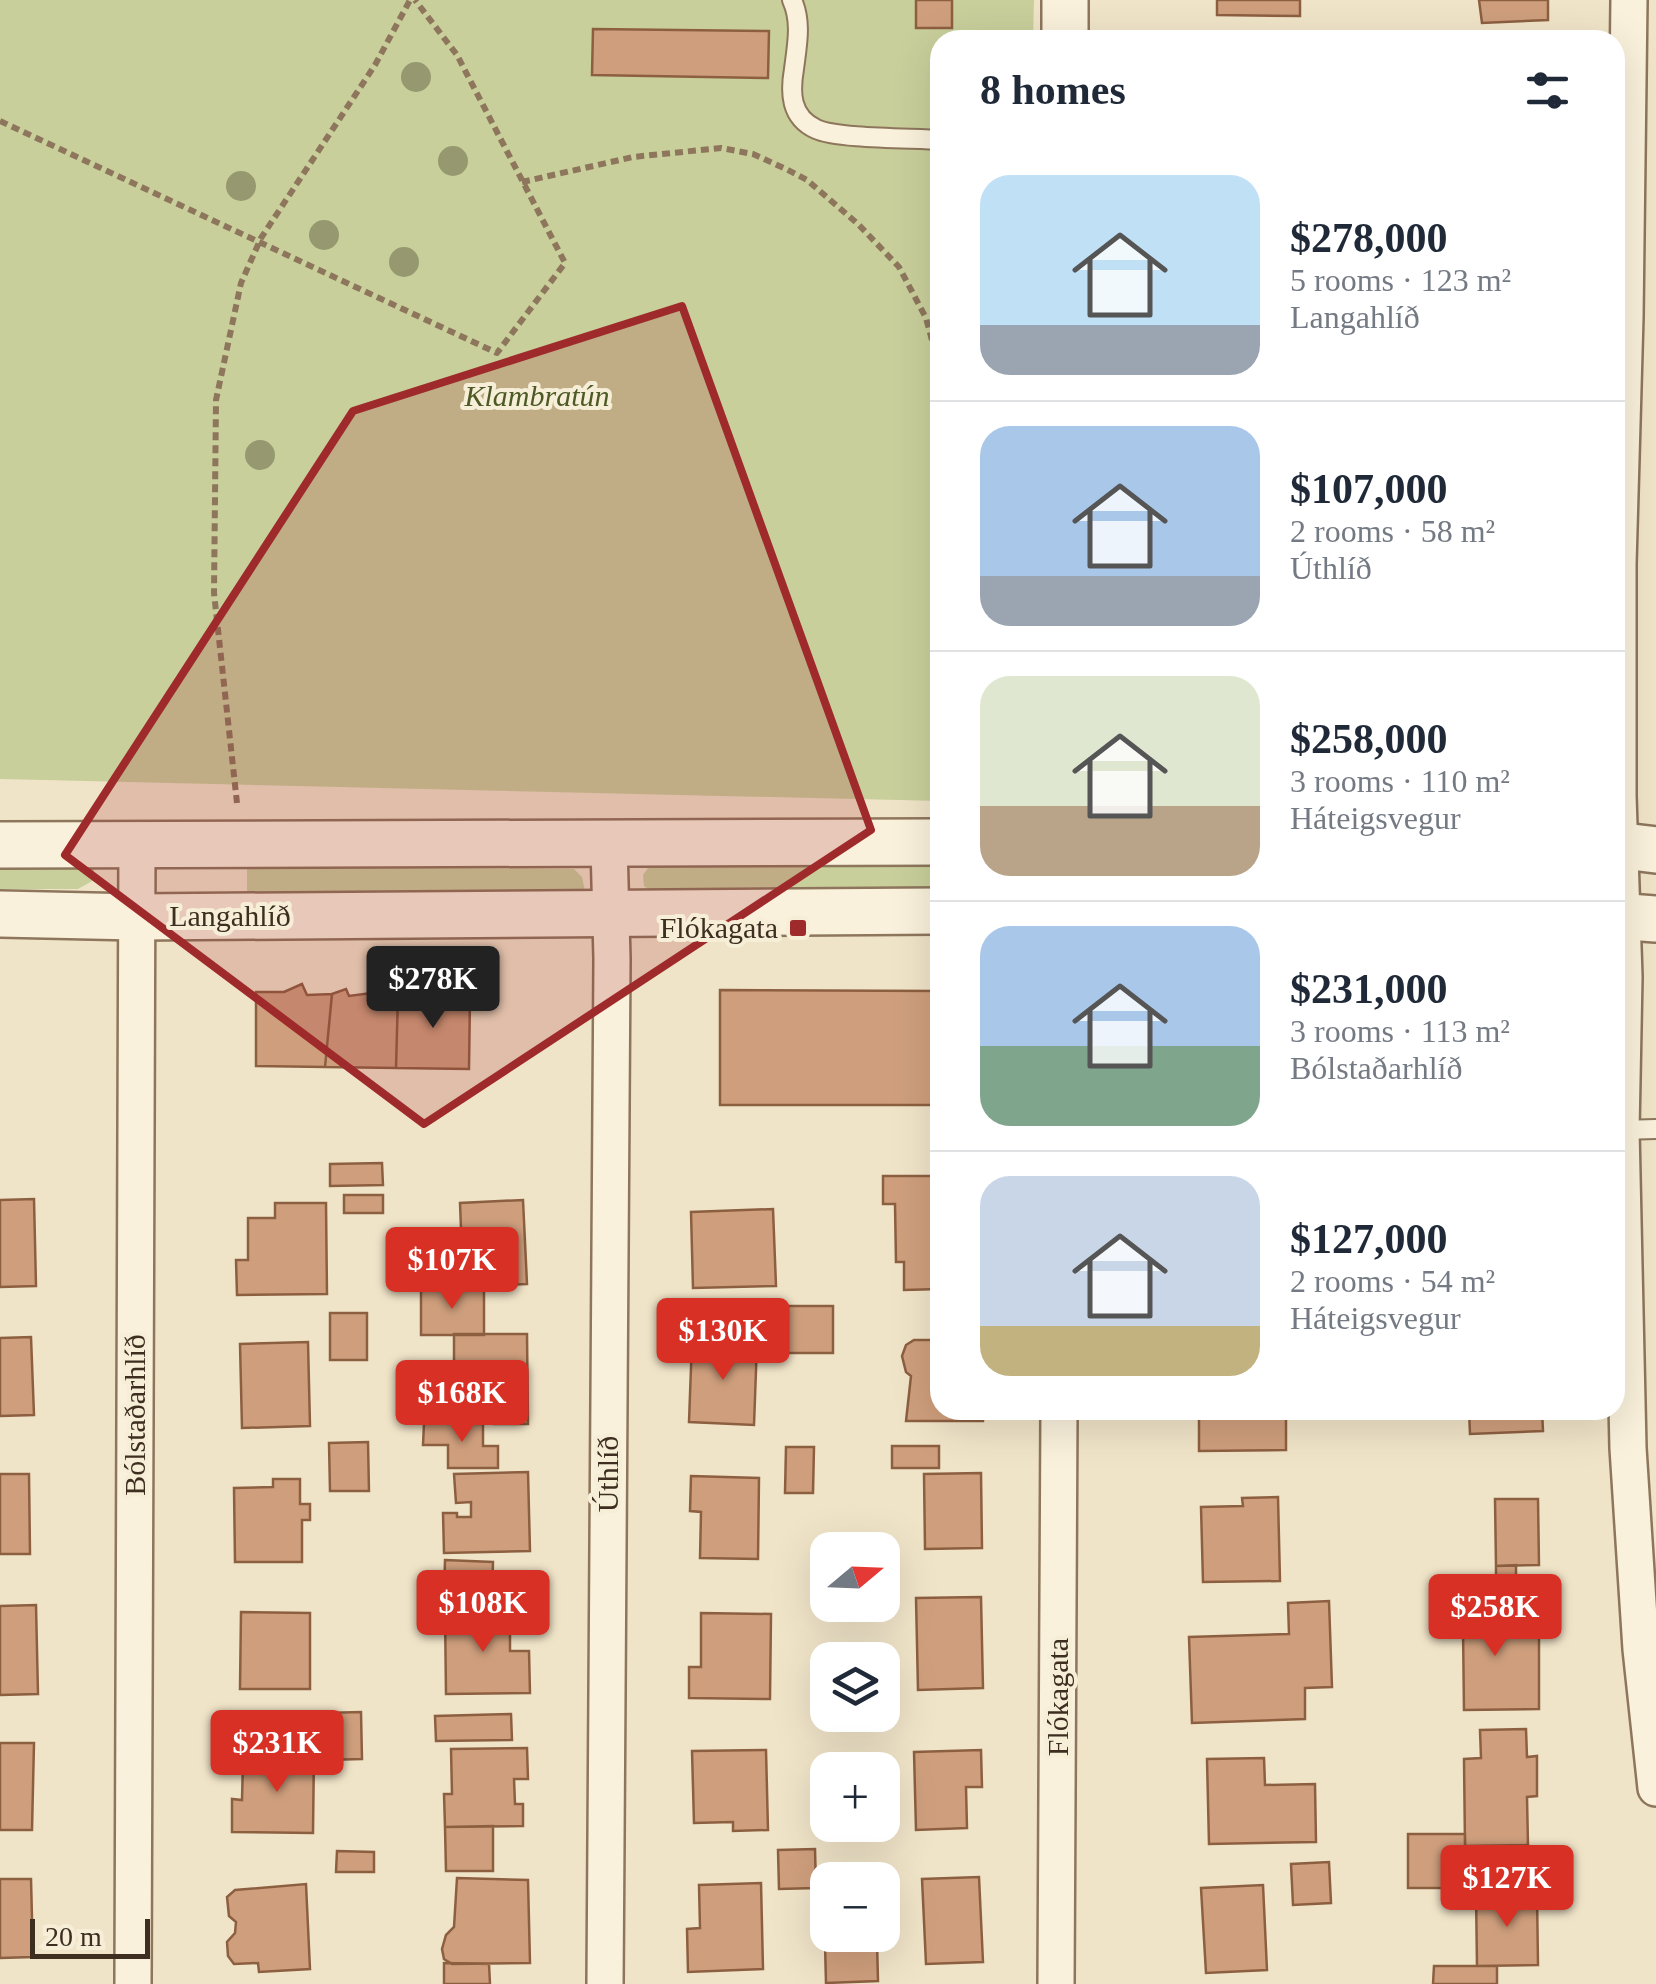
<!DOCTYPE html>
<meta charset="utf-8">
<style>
:root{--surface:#fff;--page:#f6f6f7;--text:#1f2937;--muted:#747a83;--line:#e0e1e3;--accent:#d93025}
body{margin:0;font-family:"Times New Roman",serif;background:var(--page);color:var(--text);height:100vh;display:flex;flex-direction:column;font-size:38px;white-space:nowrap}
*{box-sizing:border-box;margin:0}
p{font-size:32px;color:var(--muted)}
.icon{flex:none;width:55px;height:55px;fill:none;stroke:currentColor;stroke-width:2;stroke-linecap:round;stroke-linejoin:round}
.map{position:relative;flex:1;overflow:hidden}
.details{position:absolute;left:930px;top:30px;width:695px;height:1390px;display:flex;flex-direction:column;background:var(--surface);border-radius:30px;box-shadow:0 10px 40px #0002}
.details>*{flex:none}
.needle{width:65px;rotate:71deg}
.controls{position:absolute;left:810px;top:1532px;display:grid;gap:20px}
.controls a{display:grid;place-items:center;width:90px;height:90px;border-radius:20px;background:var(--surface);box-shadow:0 10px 40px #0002;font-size:50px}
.scale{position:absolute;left:30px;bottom:25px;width:120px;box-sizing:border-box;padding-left:10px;border:5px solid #3d2e20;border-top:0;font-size:28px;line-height:35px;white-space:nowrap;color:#3d2e20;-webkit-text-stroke:8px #f7eed8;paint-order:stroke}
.price{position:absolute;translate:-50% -85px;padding:0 22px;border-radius:10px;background:var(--accent);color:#fff;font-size:32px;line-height:65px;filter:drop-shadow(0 2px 5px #0008)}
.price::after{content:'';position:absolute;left:50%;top:60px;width:30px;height:22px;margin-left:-15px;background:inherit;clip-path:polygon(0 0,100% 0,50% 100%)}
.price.on{background:#222;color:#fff}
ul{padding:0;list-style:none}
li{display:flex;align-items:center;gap:30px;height:250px;padding:0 50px}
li+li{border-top:2px solid var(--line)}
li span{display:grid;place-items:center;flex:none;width:280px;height:200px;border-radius:30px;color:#555}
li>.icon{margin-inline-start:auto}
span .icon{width:120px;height:120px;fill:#fffc;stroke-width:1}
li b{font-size:42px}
h2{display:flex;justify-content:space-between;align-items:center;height:120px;padding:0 50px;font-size:42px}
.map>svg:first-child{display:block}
.green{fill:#c9cf9b}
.building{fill:#cf9f7d;stroke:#8d5f41;stroke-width:2.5}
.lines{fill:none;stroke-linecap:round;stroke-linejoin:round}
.service-casing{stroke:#8d765c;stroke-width:22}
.minor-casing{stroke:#8d765c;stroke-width:40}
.tertiary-casing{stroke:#8d765c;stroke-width:50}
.path{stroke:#8d765c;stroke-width:6;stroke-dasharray:8 5;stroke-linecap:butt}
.service{stroke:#faf1dc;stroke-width:18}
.minor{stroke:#faf1dc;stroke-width:35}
.tertiary{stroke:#faf1dc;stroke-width:45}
.tree{fill:#96986f}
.marked{fill:#9e2a2b;fill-opacity:0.2;stroke:#9e2a2b;stroke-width:8;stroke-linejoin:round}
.poi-dot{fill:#9e2a2b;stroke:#f7eed8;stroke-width:4}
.labels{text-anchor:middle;stroke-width:8;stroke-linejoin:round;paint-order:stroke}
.park-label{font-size:30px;font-style:italic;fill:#4d5a26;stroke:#f7eed8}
.street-label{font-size:30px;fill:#3d2e20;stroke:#f7eed8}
.poi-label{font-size:30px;fill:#3d2e20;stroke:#f7eed8;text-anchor:end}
</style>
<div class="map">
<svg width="1656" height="1984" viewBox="0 0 1656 1984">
<rect width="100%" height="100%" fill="#f0e4c8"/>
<path class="green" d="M0 0H1034L1033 40H940V801L0 779Z
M0 859 94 866V880L78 889H0Z
M940 863V893H654L644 886 643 875 651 864Z
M247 867 574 869 582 877 585 891 247 895Z"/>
<path class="building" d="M916 0H952V28H916Z
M1217 0H1300V16L1217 15Z
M1479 0H1548V20L1482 23Z
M593 29 769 31 768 78 592 75Z
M302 984 307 995 332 994 325 1067 256 1066V992H284Z
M439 987 446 994 470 997 469 1069 396 1068 398 995 424 994Z
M346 989 349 996 394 990 398 995 396 1068 325 1067 332 994Z
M720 990 940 991V1105H720Z
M382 1163 383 1185 330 1186V1164Z
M883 1176H940V1289L904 1290V1262H896L895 1204H883Z
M344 1195H383V1213H344Z
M34 1199 36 1286 0 1287V1200Z
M523 1200 527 1284 478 1286V1277L452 1278 450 1229H461L460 1203Z
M275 1203H326L327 1294 237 1295 236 1260H248V1218H275Z
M773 1209 776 1286 693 1288 691 1212Z
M421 1289H484V1335H421Z
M775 1306H833V1353H775Z
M330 1313H367V1360H330Z
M454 1334H527L528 1424H494V1414L454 1415Z
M31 1337 34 1415 0 1416V1338Z
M692 1340 757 1343 754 1425 689 1422Z
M914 1340H940V1410H984L983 1421H906L911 1376 906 1372 902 1356 906 1345Z
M308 1342 310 1426 242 1428 240 1344Z
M1199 1410H1286V1450L1199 1451Z
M1469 1410H1542L1543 1431 1470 1434Z
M424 1423 483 1424V1446H498V1468H448V1445H423Z
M368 1442 369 1491H330L329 1443Z
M892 1446H939V1468H892Z
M786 1447H814L813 1493H785Z
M528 1472 530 1551 444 1553 443 1513H457V1517H471V1502L456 1503 454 1474Z
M981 1473 982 1548 925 1549 924 1474Z
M0 1474H29L30 1554H0Z
M691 1476 759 1478 758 1559 700 1558 701 1512 690 1511Z
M273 1479H300V1504H310V1520H302V1562H235L234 1488 273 1487Z
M1278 1497 1280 1581 1203 1582 1201 1507 1243 1506 1242 1498Z
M1495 1499H1538L1539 1565 1496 1566Z
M445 1560 493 1562 492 1599 444 1597Z
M1516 1565V1600L1465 1601V1576H1496V1566Z
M981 1597 983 1688 918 1690 916 1598Z
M1329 1601 1332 1687 1305 1688V1719L1192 1723 1189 1637 1289 1634 1288 1603Z
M1442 1601H1491V1628L1539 1627V1709L1464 1710 1463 1629H1442Z
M36 1605 38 1694 0 1695V1606Z
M510 1611V1651H529L530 1693 446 1694 445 1612Z
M241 1612 310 1613V1689H240Z
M701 1613 771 1614 770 1699 689 1698V1667H701Z
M361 1712 362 1759 325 1760 323 1713Z
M511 1714 512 1740 436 1741 435 1716Z
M1526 1729 1527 1757 1537 1756V1796L1527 1797 1528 1845 1465 1846 1464 1759 1481 1758 1480 1730Z
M0 1743H34L32 1830H0Z
M527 1748 528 1779H514L515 1804H523V1826L445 1827 444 1794H452L451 1749Z
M282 1750H314L313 1833 232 1832V1799L242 1800 243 1761H281Z
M766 1750 768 1830 733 1831V1822L694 1823 692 1751Z
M981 1750 982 1787H966L967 1828 916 1830 914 1752Z
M1264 1758 1265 1785 1315 1784 1316 1842 1209 1844 1207 1759Z
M493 1826V1871H446L445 1827Z
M1408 1834H1465L1466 1888H1408Z
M815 1849 816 1888 779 1889 778 1850Z
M337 1851 374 1852V1872H336Z
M1329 1862 1331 1903 1293 1905 1291 1864Z
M979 1877 983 1962 926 1964 922 1879Z
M457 1878 528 1880 530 1963 452 1964 444 1959 442 1949 446 1935 454 1927Z
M0 1879H31L33 1957 0 1958Z
M761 1883 763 1969 688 1972 687 1929 700 1928 699 1885Z
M306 1884 310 1969 259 1972 258 1963 234 1964 228 1956 227 1942 235 1933 236 1922 229 1916 227 1897 235 1890Z
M1263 1885 1267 1970 1206 1973 1201 1888Z
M1476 1894H1537L1538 1965 1477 1966Z
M877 1942 878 1981 826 1983 825 1944Z
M444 1963 489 1964 490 1984H444Z
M1434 1966H1497V1984H1433Z"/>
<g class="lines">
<defs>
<path id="service" d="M792 0C802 22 797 45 794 69 790 92 790 117 816 129 837 139 913 138 940 140
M1621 1130 1656 1129"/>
<path id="minor" d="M1629 0 1625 317 1618 564V796L1624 977 1621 1130 1628 1448 1641 1649 1656 1788
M133 1984 137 846
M605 1984 612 959 609 845
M1056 1984 1059 1410"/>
<path id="tertiary" d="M1065 40V0
M0 845 940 842
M1615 845 1656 850
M0 914 137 917 940 911
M1615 916 1656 919"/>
</defs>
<use href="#service" class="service-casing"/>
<use href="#minor" class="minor-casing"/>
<use href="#tertiary" class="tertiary-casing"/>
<path class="path" d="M0 121 497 353 565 263 457 55 415 0
M522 182 633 157 721 148 753 154 786 169 807 180 858 224 899 267 926 318 940 370
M237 803 214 593 216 400 241 283 261 238 375 65 410 0"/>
<use href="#service" class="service"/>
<use href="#minor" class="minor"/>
<use href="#tertiary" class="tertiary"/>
</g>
<g class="tree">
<circle cx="416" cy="77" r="15"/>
<circle cx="453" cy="161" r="15"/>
<circle cx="241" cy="186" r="15"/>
<circle cx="324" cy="235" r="15"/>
<circle cx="404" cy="262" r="15"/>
<circle cx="260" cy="455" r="15"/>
</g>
<path class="marked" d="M682 306 871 830 424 1124 65 855 353 411Z"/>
<rect class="poi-dot" x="788" y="918" width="20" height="20" rx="5"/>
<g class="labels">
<g class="park-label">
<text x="537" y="406">Klambratún</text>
</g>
<g class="street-label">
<text x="230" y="926">Langahlíð</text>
<text transform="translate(135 1415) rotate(-90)" y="10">Bólstaðarhlíð</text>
<text transform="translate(608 1474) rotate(-90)" y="10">Úthlíð</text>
<text transform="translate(1058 1697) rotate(-90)" y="10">Flókagata</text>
</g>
<g class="poi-label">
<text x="778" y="938">Flókagata</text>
</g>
</g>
</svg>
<div class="controls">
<a><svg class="needle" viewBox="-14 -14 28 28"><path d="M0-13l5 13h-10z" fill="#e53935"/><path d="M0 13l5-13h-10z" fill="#747a83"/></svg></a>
<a><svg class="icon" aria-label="layers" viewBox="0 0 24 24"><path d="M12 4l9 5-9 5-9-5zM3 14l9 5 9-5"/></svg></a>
<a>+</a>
<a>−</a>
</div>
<div class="scale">20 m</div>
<b class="price on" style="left:433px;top:1031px">$278K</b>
<b class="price" style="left:452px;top:1312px">$107K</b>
<b class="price" style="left:723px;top:1383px">$130K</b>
<b class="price" style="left:462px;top:1445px">$168K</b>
<b class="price" style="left:483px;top:1655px">$108K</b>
<b class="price" style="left:1495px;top:1659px">$258K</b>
<b class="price" style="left:277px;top:1795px">$231K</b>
<b class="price" style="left:1507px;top:1930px">$127K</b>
<section class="details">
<h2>8 homes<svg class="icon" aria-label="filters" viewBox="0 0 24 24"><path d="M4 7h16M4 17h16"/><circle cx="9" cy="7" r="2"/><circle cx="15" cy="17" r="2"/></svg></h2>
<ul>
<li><span style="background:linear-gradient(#bfe0f5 75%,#9aa5b1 0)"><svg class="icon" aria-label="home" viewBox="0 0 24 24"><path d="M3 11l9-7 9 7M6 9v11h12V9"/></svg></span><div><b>$278,000</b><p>5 rooms · 123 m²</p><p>Langahlíð</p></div></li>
<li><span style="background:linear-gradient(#a9c7e8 75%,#9aa5b1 0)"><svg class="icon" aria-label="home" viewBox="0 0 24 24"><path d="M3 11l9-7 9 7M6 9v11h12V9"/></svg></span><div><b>$107,000</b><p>2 rooms · 58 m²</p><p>Úthlíð</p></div></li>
<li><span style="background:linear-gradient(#dfe7d0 65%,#b9a48a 0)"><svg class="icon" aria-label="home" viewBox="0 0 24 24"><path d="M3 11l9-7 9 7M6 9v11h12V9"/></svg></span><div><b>$258,000</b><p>3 rooms · 110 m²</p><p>Háteigsvegur</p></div></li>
<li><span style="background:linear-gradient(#a9c7e8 60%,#7fa58c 0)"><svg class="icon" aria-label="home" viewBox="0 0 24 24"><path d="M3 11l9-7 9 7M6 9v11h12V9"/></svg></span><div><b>$231,000</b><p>3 rooms · 113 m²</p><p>Bólstaðarhlíð</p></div></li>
<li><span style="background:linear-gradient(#c9d6e8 75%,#c2b280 0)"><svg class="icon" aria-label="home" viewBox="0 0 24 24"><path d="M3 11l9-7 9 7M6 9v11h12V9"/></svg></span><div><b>$127,000</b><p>2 rooms · 54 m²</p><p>Háteigsvegur</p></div></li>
</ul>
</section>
</div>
